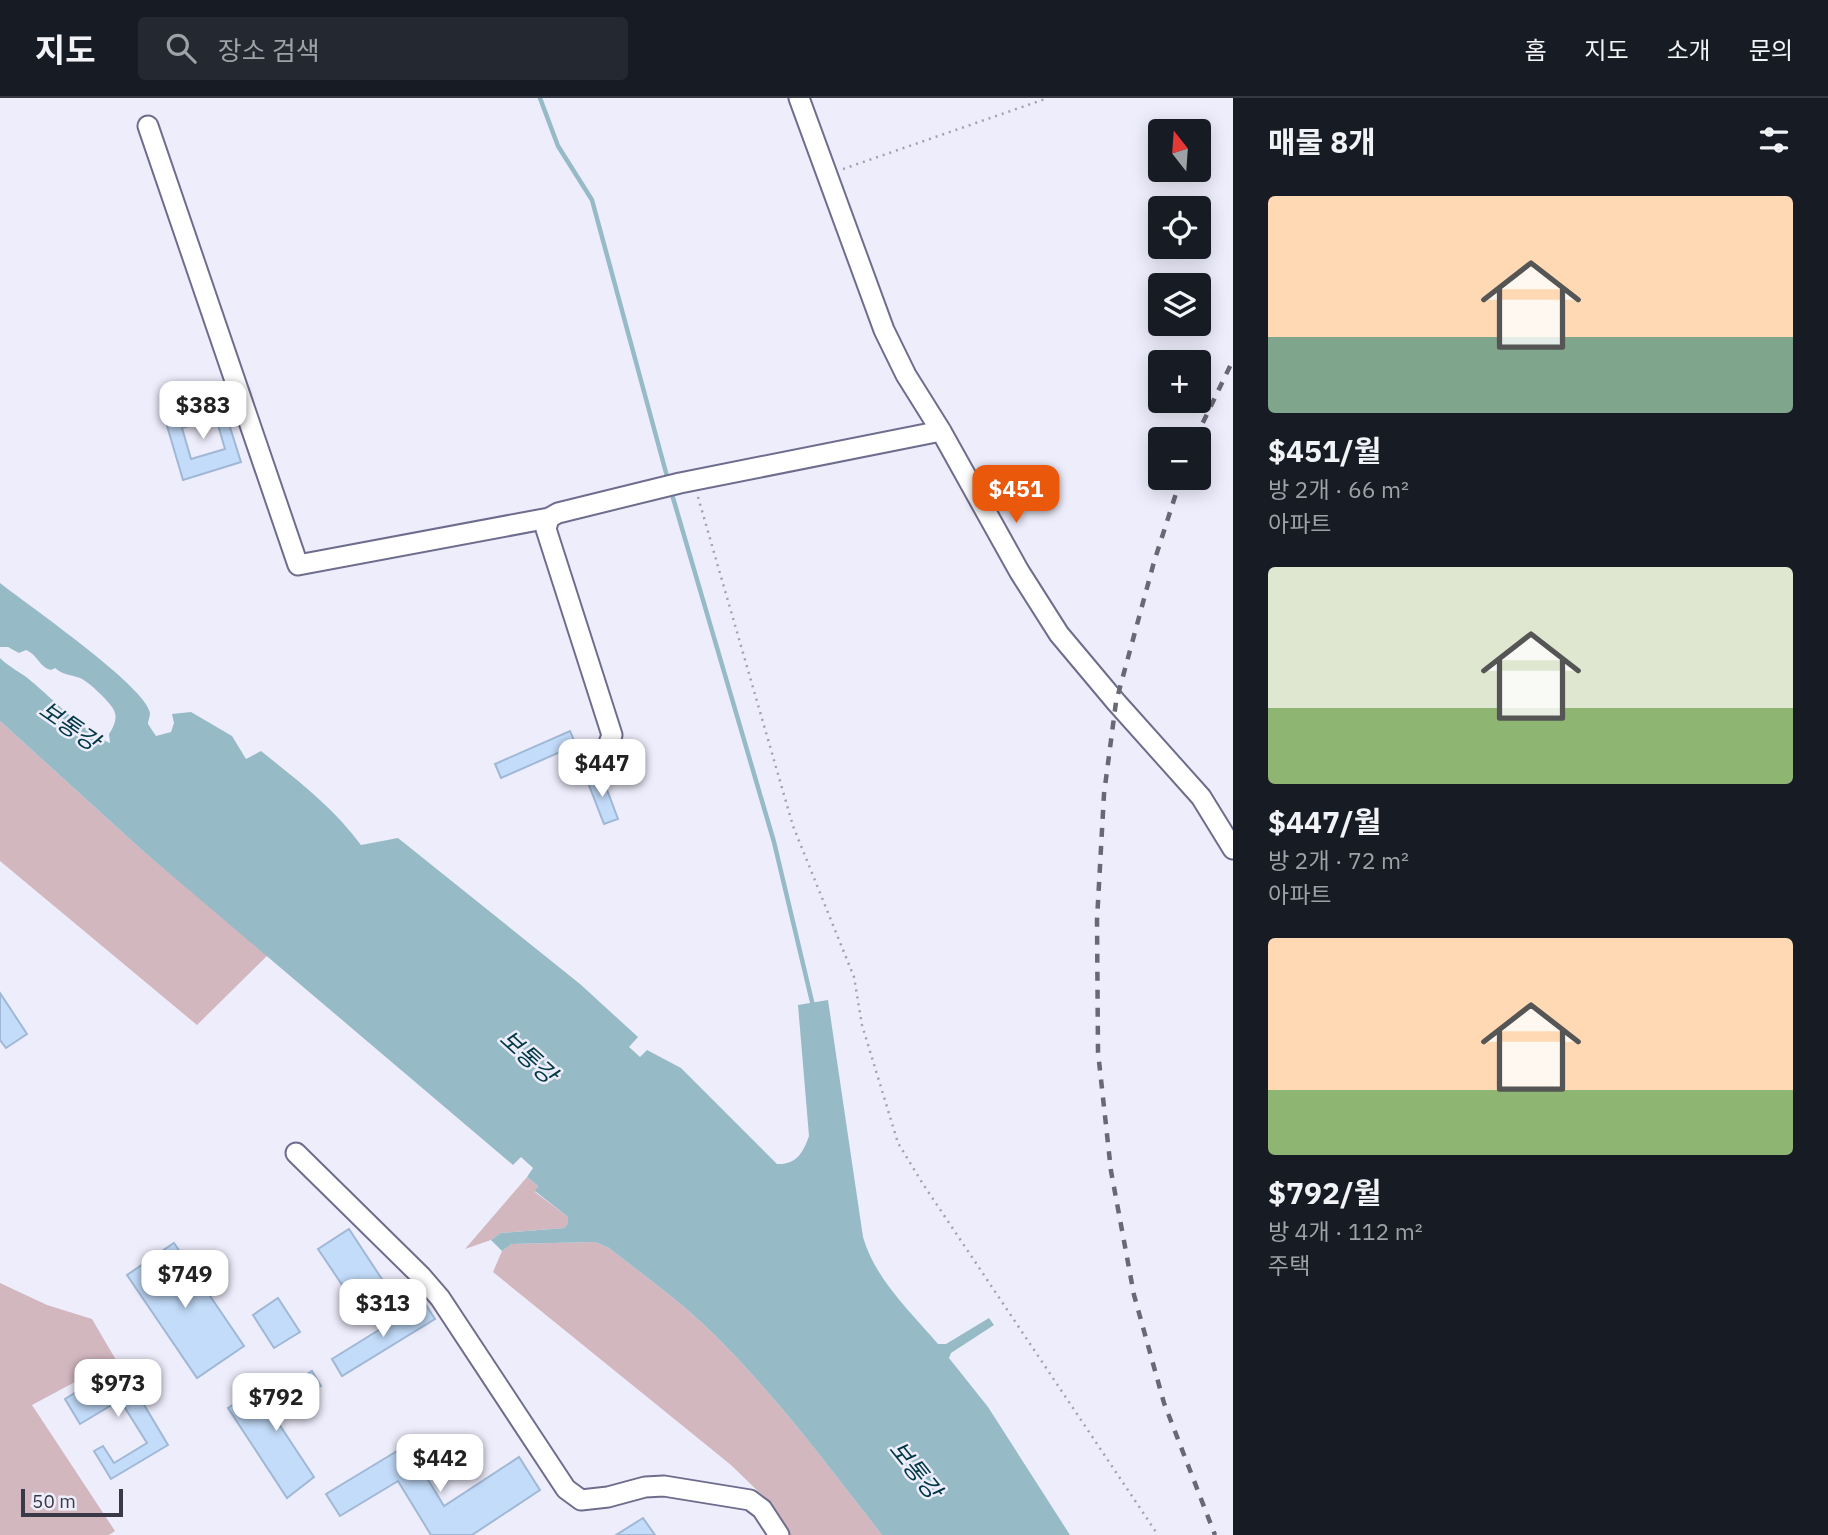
<!DOCTYPE html>
<html lang="ko">
<meta charset="utf-8">
<style>
:root{--surface:#171b24;--page:#242831;--text:#f1f3f6;--muted:#9ea1a6;--line:#363941;--accent:#ea580c}
body{margin:0;font-family:"IBM Plex Sans","Noto Sans KR",sans-serif;background:var(--page);color:var(--text);height:100vh;display:flex;flex-direction:column;font-size:26px;white-space:nowrap}
*{box-sizing:border-box;margin:0}
p{font-size:23px;color:var(--muted)}
.icon{flex:none;width:38px;height:38px;fill:none;stroke:currentColor;stroke-width:2;stroke-linecap:round;stroke-linejoin:round}
.map{position:relative;flex:1;overflow:hidden}
.panel{display:flex;flex-direction:column;background:var(--surface);width:595px}
.panel>*{flex:none}
.needle{width:46px;rotate:343deg}
.tools{position:absolute;left:1148px;top:21px;display:grid;gap:14px}
.tools a{display:grid;place-items:center;width:63px;height:63px;border-radius:7px;background:var(--surface);box-shadow:0 4px 18px #0003;font-size:35px}
.scale{position:absolute;left:21px;bottom:18px;width:102px;box-sizing:border-box;padding-left:7px;border:4px solid #393947;border-top:0;font-size:19px;line-height:24px;white-space:nowrap;color:#393947;-webkit-text-stroke:5px #eeedfc;paint-order:stroke}
.price{position:absolute;translate:-50% -60px;padding:0 16px;border-radius:14px;background:#fff;color:#222;font-size:23px;line-height:46px;filter:drop-shadow(0 2px 4px #0008)}
.price::after{content:'';position:absolute;left:50%;top:42px;width:21px;height:16px;margin-left:-10px;background:inherit;clip-path:polygon(0 0,100% 0,50% 100%)}
.price.current{background:var(--accent);color:#fff}
ul{padding:0;list-style:none}
li{display:grid;align-content:center;gap:14px;height:371px;padding:0 35px}
li span{display:grid;place-items:center;height:217px;border-radius:7px;color:#555}
li>.icon{margin-inline-start:auto}
span .icon{width:126px;height:126px;fill:#fffc;stroke-width:1}
li b{font-size:30px}
h2{display:flex;justify-content:space-between;align-items:center;height:84px;padding:0 35px;font-size:30px}
header{display:flex;align-items:center;gap:42px;box-sizing:border-box;height:98px;padding:0 35px;background:var(--surface);border-bottom:2px solid var(--line)}
header strong{font-size:33px}
nav{display:flex;gap:38px;margin-inline-start:auto;font-size:24px}
.search{width:490px;height:63px;background:var(--page);display:flex;align-items:center;gap:18px;box-sizing:border-box;padding:0 24px;border-radius:7px;color:var(--muted);font-size:26px}
main{display:flex;flex:1;min-height:0}
.map>svg:first-child{display:block}
.green{fill:#d2b7bf}
.water{fill:#97bbc6}
.lines{fill:none;stroke-linecap:round;stroke-linejoin:round}
.stream{stroke:#97bbc6;stroke-width:4.5}
.building{fill:#c3dcfa;stroke:#a0b8d5;stroke-width:2;fill-rule:evenodd}
.minor-casing{stroke:#6f6d8d;stroke-width:23}
.path{stroke:#a2a1b0;stroke-width:2.5;stroke-dasharray:2 5;stroke-linecap:butt}
.minor{stroke:#fff;stroke-width:19}
.rail{stroke:#686876;stroke-width:4.5;stroke-dasharray:9 9;stroke-linecap:butt}
.labels{text-anchor:middle;stroke-width:5;stroke-linejoin:round;paint-order:stroke}
.water-label{font-size:24px;font-style:italic;fill:#003744;stroke:#eeedfc}
</style>
<header>
<strong>지도</strong>
<div class="search"><svg class="icon" aria-label="search" viewBox="0 0 24 24"><circle cx="10" cy="10" r="6"/><path d="M15 15l6 6"/></svg>장소 검색</div>
<nav><a>홈</a><a>지도</a><a>소개</a><a>문의</a></nav>
</header>
<main>
<div class="map">
<svg width="1233" height="1437" viewBox="0 0 1233 1437">
<rect width="100%" height="100%" fill="#eeedfc"/>
<path class="green" d="M0 623 143 753 268 857 197 927 0 763Z
M527 1079 538 1088 535 1094 568 1119V1127L564 1130 501 1135 491 1142 465 1151Z
M595 1144 609 1150C639 1174 672 1197 701 1224 769 1288 825 1364 882 1437H788L764 1399 731 1367 493 1174 502 1153 512 1146Z
M0 1185 47 1207 92 1221 116 1262 32 1307 115 1433 109 1437H0Z"/>
<path class="water" d="M0 485C25 505 147 589 150 615 150 619 148 622 148 626L156 638 171 634 174 625 172 616 191 614 232 638 246 661 261 653C297 682 333 709 361 747L398 740 580 886 638 939 629 949 640 959 647 952 681 970 777 1066C796 1067 803 1055 809 1038L798 907 828 902 863 1139C875 1181 910 1213 938 1246H946L989 1220 994 1227 951 1255 949 1260 988 1309 1070 1437H882C825 1364 769 1288 701 1224 672 1197 639 1174 609 1150L595 1144 512 1146 502 1153 491 1142 501 1135 564 1130 568 1126V1119L535 1093 538 1088 527 1079 533 1070 521 1059 513 1067 143 753 0 623V560C10 570 21 574 31 583 53 601 85 635 110 645L109 636C113 630 117 622 115 615 114 607 88 583 80 580 69 576 63 577 55 570L51 572C39 569 38 557 26 552L19 555 8 549H0Z"/>
<g class="lines">
<path class="stream" d="M540 0 558 48 592 102 668 382
M671 393 774 744 813 908"/>
</g>
<path class="building" d="M222 304 241 364 183 382 165 321ZM216 320 225 351 191 361 182 330Z
M570 633 576 647 501 680 495 666Z
M601 676 618 721 604 726 587 682Z
M0 895 27 936 6 950 0 942Z
M349 1131 391 1195 361 1215 318 1151Z
M174 1145 244 1248 197 1280 127 1177Z
M278 1200 300 1234 274 1250 253 1217Z
M424 1204 435 1221 342 1278 332 1261Z
M312 1273 321 1288 273 1317 314 1379 287 1400 228 1310 256 1292 263 1303Z
M107 1275 115 1288 128 1280 168 1347 111 1381 94 1353 103 1348 114 1365 147 1345 120 1302 80 1326 65 1301Z
M407 1347 444 1408 519 1359 540 1392 472 1437H431L398 1383 340 1418 326 1396Z
M643 1420 655 1437H616Z"/>
<g class="lines">
<defs>
<path id="minor" d="M799 0 884 232 906 277 941 333 1019 473 1059 536 1116 604 1201 699 1233 751
M148 28 298 467 549 420
M603 661 612 637 546 431 549 420 558 415 680 385 941 333
M296 1055 421 1178 440 1200 566 1391 581 1402 608 1399 645 1389 664 1388 750 1402 762 1411 779 1437"/>
</defs>
<use href="#minor" class="minor-casing"/>
<path class="path" d="M843 71 1048 0
M698 399 793 728 854 879 862 927 898 1045 923 1086 1158 1437"/>
<use href="#minor" class="minor"/>
<path class="rail" d="M1195 341 1233 262
M1181 380 1154 464 1116 604 1104 696 1097 822 1098 954 1111 1073 1134 1197 1164 1305 1215 1437"/>
</g>
<g class="labels">
<g class="water-label">
<text transform="translate(69 628) rotate(35)" y="8">보통강</text>
<text transform="translate(528 959) rotate(42)" y="8">보통강</text>
<text transform="translate(915 1372) rotate(51)" y="8">보통강</text>
</g>
</g>
</svg>
<div class="tools">
<a><svg class="needle" viewBox="-14 -14 28 28"><path d="M0-13l5 13h-10z" fill="#e53935"/><path d="M0 13l5-13h-10z" fill="#9ea1a6"/></svg></a>
<a><svg class="icon" aria-label="locate" viewBox="0 0 24 24"><circle cx="12" cy="12" r="6"/><path d="M12 2v4M12 18v4M2 12h4M18 12h4"/></svg></a>
<a><svg class="icon" aria-label="layers" viewBox="0 0 24 24"><path d="M12 4l9 5-9 5-9-5zM3 14l9 5 9-5"/></svg></a>
<a>+</a>
<a>−</a>
</div>
<div class="scale">50 m</div>
<b class="price" style="left:203px;top:343px">$383</b>
<b class="price current" style="left:1016px;top:427px">$451</b>
<b class="price" style="left:602px;top:701px">$447</b>
<b class="price" style="left:185px;top:1212px">$749</b>
<b class="price" style="left:383px;top:1241px">$313</b>
<b class="price" style="left:118px;top:1321px">$973</b>
<b class="price" style="left:276px;top:1335px">$792</b>
<b class="price" style="left:440px;top:1396px">$442</b>
</div>
<section class="panel">
<h2>매물 8개<svg class="icon" aria-label="filters" viewBox="0 0 24 24"><path d="M4 7h16M4 17h16"/><circle cx="9" cy="7" r="2"/><circle cx="15" cy="17" r="2"/></svg></h2>
<ul>
<li><span style="background:linear-gradient(#ffd9b3 65%,#7fa58c 0)"><svg class="icon" aria-label="home" viewBox="0 0 24 24"><path d="M3 11l9-7 9 7M6 9v11h12V9"/></svg></span><div><b>$451/월</b><p>방 2개 · 66 m²</p><p>아파트</p></div></li>
<li><span style="background:linear-gradient(#dfe7d0 65%,#8fb573 0)"><svg class="icon" aria-label="home" viewBox="0 0 24 24"><path d="M3 11l9-7 9 7M6 9v11h12V9"/></svg></span><div><b>$447/월</b><p>방 2개 · 72 m²</p><p>아파트</p></div></li>
<li><span style="background:linear-gradient(#ffd9b3 70%,#8fb573 0)"><svg class="icon" aria-label="home" viewBox="0 0 24 24"><path d="M3 11l9-7 9 7M6 9v11h12V9"/></svg></span><div><b>$792/월</b><p>방 4개 · 112 m²</p><p>주택</p></div></li>
</ul>
</section>
</main>
